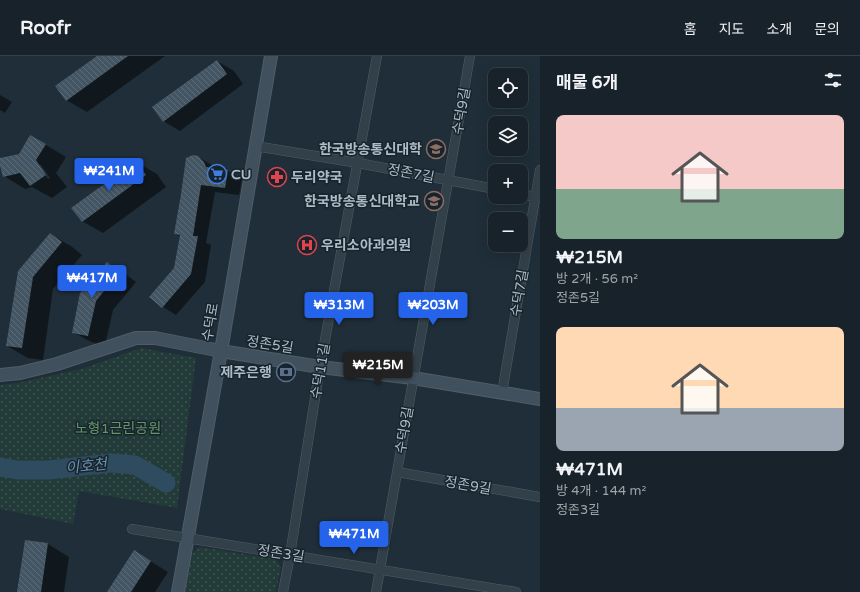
<!DOCTYPE html>
<html lang="ko">
<meta charset="utf-8">
<style>
:root{--surface:#17222a;--page:#202a32;--text:#f1f3f6;--muted:#9ea4a8;--line:#363f47;--accent:#2563eb}
body{margin:0;font-family:"Varela Round","Noto Sans KR",sans-serif;background:var(--page);color:var(--text);height:100vh;display:flex;flex-direction:column;font-size:15px;white-space:nowrap}
*{box-sizing:border-box;margin:0}
p{font-size:13px;color:var(--muted)}
.icon{flex:none;width:22px;height:22px;fill:none;stroke:currentColor;stroke-width:2;stroke-linecap:round;stroke-linejoin:round}
.map{position:relative;flex:1;overflow:hidden}
.sheet{display:flex;flex-direction:column;background:var(--surface);width:320px}
.sheet>*{flex:none}
.buttons{position:absolute;left:488px;top:12px;display:grid;gap:8px}
.buttons a{display:grid;place-items:center;width:40px;height:40px;border-radius:8px;background:var(--surface);box-shadow:0 4px 16px #0002,0 0 0 1px var(--line);font-size:20px}
.price{position:absolute;translate:-50% -34px;padding:0 9px;border-radius:4px;background:var(--accent);color:#fff;font-size:13px;line-height:26px;filter:drop-shadow(0 1px 2px #0008)}
.price::after{content:'';position:absolute;left:50%;top:24px;width:12px;height:9px;margin-left:-6px;background:inherit;clip-path:polygon(0 0,100% 0,50% 100%)}
.price.current{background:#222;color:#fff}
ul{padding:0;list-style:none}
li{display:grid;align-content:center;gap:8px;height:212px;padding:0 16px}
li span{display:grid;place-items:center;height:124px;border-radius:8px;color:#555}
li>.icon{margin-inline-start:auto}
span .icon{width:72px;height:72px;fill:#fffc;stroke-width:1}
li b{font-size:17px}
h2{display:flex;justify-content:space-between;align-items:center;height:48px;padding:0 16px;font-size:17px}
header{display:flex;align-items:center;gap:24px;box-sizing:border-box;height:56px;padding:0 20px;background:var(--surface);border-bottom:1px solid var(--line)}
header strong{font-size:19px}
nav{display:flex;gap:22px;margin-inline-start:auto;font-size:14px}
main{display:flex;flex:1;min-height:0}
.map>svg:first-child{display:block}
.park{fill:url(#park-dots)}
.shadow{fill:#0007;fill-rule:evenodd}
.lines{fill:none;stroke-linecap:round;stroke-linejoin:round}
.river{stroke:#2f4b5f;stroke-width:19}
.building{fill:url(#building-back-hatch)}
.street-casing{stroke:#505d67;stroke-width:10}
.secondary-casing{stroke:#505d67;stroke-width:14}
.street{stroke:#324049;stroke-width:9}
.secondary{stroke:#40505c;stroke-width:12}
.labels{text-anchor:middle;stroke-width:3;stroke-linejoin:round;paint-order:stroke}
.street-label{font-size:14px;fill:#acbbc6;stroke:#18242d}
.poi-label{font-size:14px;font-weight:bold;fill:#acbbc6;stroke:#18242d;text-anchor:end}
.park-label{font-size:14px;fill:#639765;stroke:#18242d}
.water-label{font-size:15px;font-style:italic;fill:#6a92ac;stroke:#18242d}
</style>
<header>
<strong>Roofr</strong>
<nav><a>홈</a><a>지도</a><a>소개</a><a>문의</a></nav>
</header>
<main>
<div class="map">
<svg width="540" height="536" viewBox="0 0 540 536">
<defs>
<pattern id="park-dots" width="8" height="8" patternUnits="userSpaceOnUse"><rect width="8" height="8" fill="#223b39"/><path d="M2 2h.1M6 6h.1" fill="none" stroke="#3f5554" stroke-width="1.8" stroke-linecap="round"/></pattern>
<pattern id="building-back-hatch" width="6" height="6" patternUnits="userSpaceOnUse"><rect width="6" height="6" fill="#445663"/><path d="M-1 5l2 2M0 0l6 6M5-1l2 2" fill="none" stroke="#5c6c78"/></pattern>
</defs>
<rect width="100%" height="100%" fill="#1f2e38"/>
<path class="park" d="M141 292 196 302 177 452 79 435 73 468 0 453V329L18 327 81 313Z
M200 491 275 503 281 511 276 536H185L192 498Z"/>
<path class="shadow" d="M98 0H165L87 56 66 44Z
M217 5 234 15 243 28 180 75 163 65Z
M0 39 12 46 5 57 0 54Z
M31 80 66 101 56 117 67 131 52 142 32 131 25 133 4 120 0 103 20 98ZM38 109H41L50 122 48 123Z
M198 101 212 109 216 113 228 115 242 123 239 139 215 136 206 187 211 189 205 226 176 259 163 251 175 212 181 181 175 178Z
M136 106 157 118 166 131 103 177 82 165Z
M50 178 71 190 82 199 53 233 43 304 28 302 7 290 19 216Z
M107 207 124 217 136 226 113 254 105 289 91 286 73 276Z
M26 485 48 488 69 501 64 536H18Z
M134 495 168 516 155 536H114Z"/>
<g class="lines">
<path class="river" d="M0 411 18 414H49L111 407 135 409 166 427"/>
</g>
<path class="building" d="M97 0H128L66 45 55 30Z
M217 4 227 18 163 66 152 51Z
M30 79 46 88 36 104 46 119 30 130 20 117 3 121 0 110V102L19 98Z
M193 99 198 100 204 106 206 111 228 114 225 132 201 129 193 180H198L191 218 162 252 149 241 174 212 180 179 174 178 181 138 186 102Z
M136 105 146 119 82 166 71 152Z
M50 177 62 186 33 221 22 292 6 290 18 215Z
M107 206 119 216 96 245 88 280 72 277 80 237Z
M25 484 48 487 41 536H17Z
M134 494 151 505 131 536H107Z"/>
<g class="lines">
<defs>
<path id="street" d="M255 90 358 107 495 133
M521 138 540 142
M502 337 540 114
M397 416 540 441
M132 473 516 536
M283 536 290 499 320 311 377 0
M376 536 470 0"/>
<path id="secondary" d="M0 319 20 317 57 308 136 282H155L221 295 320 311 413 322 540 343
M178 536 221 295 271 0"/>
</defs>
<use href="#street" class="street-casing"/>
<use href="#secondary" class="secondary-casing"/>
<use href="#street" class="street"/>
<use href="#secondary" class="secondary"/>
</g>
<defs>
<symbol id="school-ring" viewBox="-11 -11 22 22"><circle r="9.5" fill="#18242d" stroke="#8d6e63" stroke-width="1.5"/><path d="M0-5L7-2L0 1L-7-2ZM-4 1L0 2.5L4 1V4Q0 6-4 4Z" fill="#8d6e63"/></symbol>
<symbol id="supermarket-ring" viewBox="-11 -11 22 22"><circle r="9.5" fill="#18242d" stroke="#3f7fe0" stroke-width="1.5"/><path d="M-6-5.5h2.5l.6 2H6L4.5 2H-2.5L-4.4-4H-6ZM-1.5 3.2a1.3 1.3 0 1 0 .1 0ZM3 3.2a1.3 1.3 0 1 0 .1 0Z" fill="#3f7fe0"/></symbol>
<symbol id="pharmacy-ring" viewBox="-11 -11 22 22"><circle r="9.5" fill="#18242d" stroke="#e0444e" stroke-width="1.5"/><path d="M-2-6h4v4h4v4h-4v4h-4v-4h-4v-4h4Z" fill="#e0444e"/></symbol>
<symbol id="university-ring" viewBox="-11 -11 22 22"><circle r="9.5" fill="#18242d" stroke="#8d6e63" stroke-width="1.5"/><path d="M0-5L7-2L0 1L-7-2ZM-4 1L0 2.5L4 1V4Q0 6-4 4Z" fill="#8d6e63"/></symbol>
<symbol id="hospital-ring" viewBox="-11 -11 22 22"><circle r="9.5" fill="#18242d" stroke="#e0444e" stroke-width="1.5"/><path d="M-5-5h3v3.5h4V-5h3V5h-3V1.5h-4V5h-3Z" fill="#e0444e"/></symbol>
<symbol id="bank-ring" viewBox="-11 -11 22 22"><circle r="9.5" fill="#18242d" stroke="#5c6f8a" stroke-width="1.5"/><path d="M-6-4H6V4H-6ZM0-2.3a2.3 2.3 0 1 0 0 4.6a2.3 2.3 0 1 0 0-4.6Z" fill="#5c6f8a"/></symbol>
</defs>
<g fill-rule="evenodd">
<use href="#school-ring" x="425" y="82" width="22" height="22"/>
<use href="#supermarket-ring" x="206" y="107" width="22" height="22"/>
<use href="#pharmacy-ring" x="266" y="110" width="22" height="22"/>
<use href="#university-ring" x="423" y="134" width="22" height="22"/>
<use href="#hospital-ring" x="296" y="178" width="22" height="22"/>
<use href="#bank-ring" x="275" y="305" width="22" height="22"/>
</g>
<g class="labels">
<g class="street-label">
<text transform="translate(461 55) rotate(-80)" y="5">수덕9길</text>
<text transform="translate(411 117) rotate(11)" y="5">정존7길</text>
<text transform="translate(519 237) rotate(-80)" y="5">수덕7길</text>
<text transform="translate(210 266) rotate(-80)" y="5">수덕로</text>
<text transform="translate(270 288) rotate(9)" y="5">정존5길</text>
<text transform="translate(320 315) rotate(-80)" y="5">수덕11길</text>
<text transform="translate(404 374) rotate(-80)" y="5">수덕9길</text>
<text transform="translate(468 429) rotate(10)" y="5">정존9길</text>
<text transform="translate(281 497) rotate(9)" y="5">정존3길</text>
</g>
<g class="poi-label">
<text x="422" y="98">한국방송통신대학</text>
<text x="231" y="123" text-anchor="start">CU</text>
<text x="291" y="126" text-anchor="start">두리약국</text>
<text x="420" y="150">한국방송통신대학교</text>
<text x="321" y="194" text-anchor="start">우리소아과의원</text>
<text x="272" y="321">제주은행</text>
</g>
<g class="park-label">
<text x="118" y="377">노형1근린공원</text>
</g>
<g class="water-label">
<text transform="translate(86 410) rotate(-6)" y="5">이호천</text>
</g>
</g>
</svg>
<div class="buttons">
<a><svg class="icon" aria-label="locate" viewBox="0 0 24 24"><circle cx="12" cy="12" r="6"/><path d="M12 2v4M12 18v4M2 12h4M18 12h4"/></svg></a>
<a><svg class="icon" aria-label="layers" viewBox="0 0 24 24"><path d="M12 4l9 5-9 5-9-5zM3 14l9 5 9-5"/></svg></a>
<a>+</a>
<a>−</a>
</div>
<b class="price" style="left:109px;top:136px">₩241M</b>
<b class="price" style="left:92px;top:243px">₩417M</b>
<b class="price" style="left:339px;top:270px">₩313M</b>
<b class="price" style="left:433px;top:270px">₩203M</b>
<b class="price current" style="left:378px;top:330px">₩215M</b>
<b class="price" style="left:354px;top:499px">₩471M</b>
</div>
<section class="sheet">
<h2>매물 6개<svg class="icon" aria-label="filters" viewBox="0 0 24 24"><path d="M4 7h16M4 17h16"/><circle cx="9" cy="7" r="2"/><circle cx="15" cy="17" r="2"/></svg></h2>
<ul>
<li><span style="background:linear-gradient(#f6c9c9 60%,#7fa58c 0)"><svg class="icon" aria-label="home" viewBox="0 0 24 24"><path d="M3 11l9-7 9 7M6 9v11h12V9"/></svg></span><div><b>₩215M</b><p>방 2개 · 56 m²</p><p>정존5길</p></div></li>
<li><span style="background:linear-gradient(#ffd9b3 65%,#9aa5b1 0)"><svg class="icon" aria-label="home" viewBox="0 0 24 24"><path d="M3 11l9-7 9 7M6 9v11h12V9"/></svg></span><div><b>₩471M</b><p>방 4개 · 144 m²</p><p>정존3길</p></div></li>
</ul>
</section>
</main>
